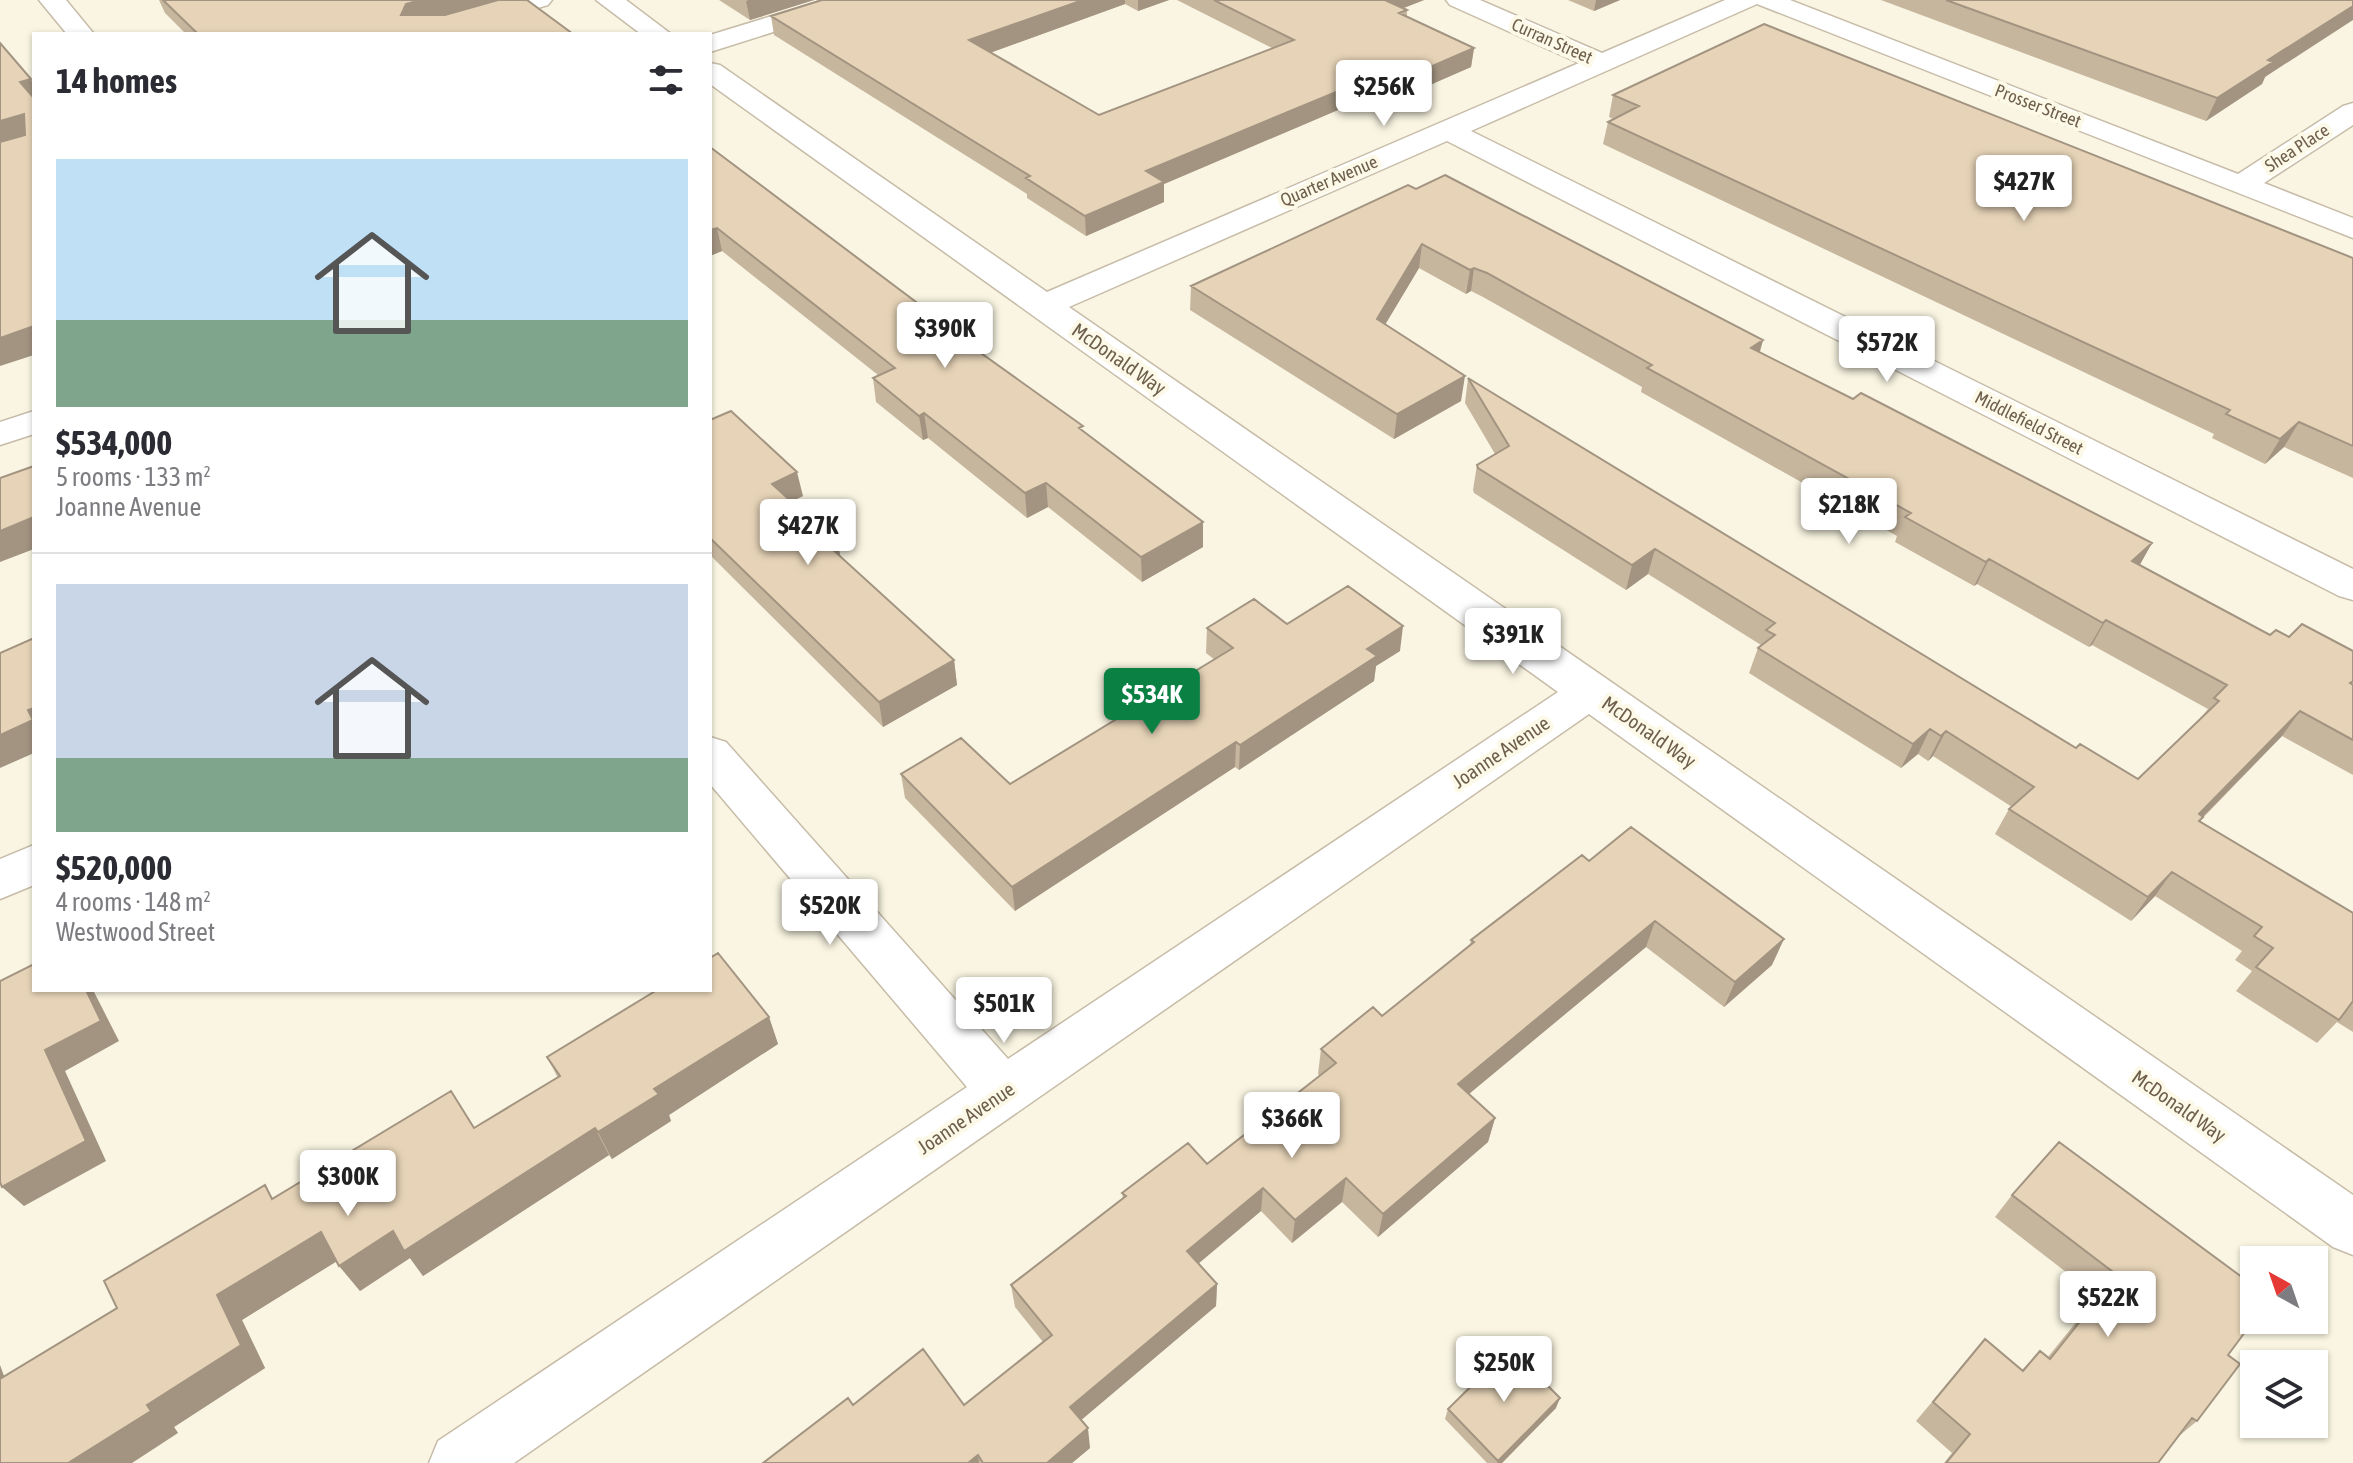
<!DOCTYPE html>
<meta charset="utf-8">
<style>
:root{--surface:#fff;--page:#f2f2f3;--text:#2b2b33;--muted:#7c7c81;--line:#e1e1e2;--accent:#0b8043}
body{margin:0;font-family:"Asap Condensed",sans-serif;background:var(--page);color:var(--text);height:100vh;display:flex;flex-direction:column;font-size:30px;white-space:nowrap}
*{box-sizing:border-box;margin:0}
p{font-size:26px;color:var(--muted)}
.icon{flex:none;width:44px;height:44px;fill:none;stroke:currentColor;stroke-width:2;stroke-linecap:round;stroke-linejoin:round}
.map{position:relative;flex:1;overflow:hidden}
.sheet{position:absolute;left:32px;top:32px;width:680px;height:960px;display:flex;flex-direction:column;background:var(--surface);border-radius:0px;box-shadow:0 2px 6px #0004}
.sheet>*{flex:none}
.needle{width:52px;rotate:320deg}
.fabs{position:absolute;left:2240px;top:1246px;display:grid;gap:16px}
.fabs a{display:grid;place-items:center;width:88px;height:88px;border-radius:0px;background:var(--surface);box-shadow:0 2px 6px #0004;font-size:40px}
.price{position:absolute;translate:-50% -68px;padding:0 18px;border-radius:8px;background:#fff;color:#222;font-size:26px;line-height:52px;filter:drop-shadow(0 2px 4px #0008)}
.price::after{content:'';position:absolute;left:50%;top:48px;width:24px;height:18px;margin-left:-12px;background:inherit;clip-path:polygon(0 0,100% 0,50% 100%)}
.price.on{background:var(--accent);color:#fff}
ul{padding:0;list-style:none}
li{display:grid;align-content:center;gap:16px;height:424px;padding:0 24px}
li+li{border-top:2px solid var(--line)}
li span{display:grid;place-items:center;height:248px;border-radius:0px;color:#555}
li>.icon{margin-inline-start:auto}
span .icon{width:144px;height:144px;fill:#fffc;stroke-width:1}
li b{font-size:34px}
h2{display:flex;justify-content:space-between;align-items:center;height:96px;padding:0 24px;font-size:34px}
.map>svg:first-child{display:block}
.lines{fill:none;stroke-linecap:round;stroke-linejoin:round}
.minor-casing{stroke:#c7bca8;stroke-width:3}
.minor{fill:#fff;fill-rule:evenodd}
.wall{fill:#c7b69e}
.shaded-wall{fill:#a29481}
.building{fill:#e7d4b8;stroke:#a29481;stroke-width:2}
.labels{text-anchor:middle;stroke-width:8;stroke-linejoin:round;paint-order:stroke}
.far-street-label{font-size:18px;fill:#6e5f4b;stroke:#fdf9e8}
.street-label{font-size:20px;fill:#6e5f4b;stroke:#fdf9e8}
</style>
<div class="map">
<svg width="2353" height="1463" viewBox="0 0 2353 1463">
<rect width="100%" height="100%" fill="#f9f5e2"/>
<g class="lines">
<defs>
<path id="minor" d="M39 0H66L94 34H67Z
M511 0H552L548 5 451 34H410L414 28Z
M596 0H626L671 34H641Z
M824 0H863L859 5 710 52V35Z
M1446 0H1480L1602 53 1725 0H1790L2238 174 2343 106 2353 103V125L2264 183 2353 218V238L1757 4 1471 131 2353 569V600L2339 596 1447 141 1069 307 2353 1195V1255L2333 1247 1589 714 514 1463H429L438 1441 967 1087 710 784V737L726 742 1008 1059 1558 692 710 84V63L720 65 1047 292 1579 63 1450 5Z
M34 411V434L0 445V422Z
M34 845V885L0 899V859Z"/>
</defs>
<use href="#minor" class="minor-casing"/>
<use href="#minor" class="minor"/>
</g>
<path class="wall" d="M159 0H527L573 34H186L165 13Z
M719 0H814L750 20Z
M822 0H1169L1138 11 1125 4 990 53 1099 115 1272 48 1177 0H1424L1404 8 1407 10V17L1474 48 1471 67 1375 109 1359 101 1164 184V202L1086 236 1027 198V194L774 35 771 16Z
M1568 0H1620L1594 11Z
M1881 0H2353L2265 77 2262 84 2206 121Z
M1613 95 2353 258V478L2284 447 2265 464 2212 438 2214 434 1603 144 1608 122 1613 119 1609 117Z
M710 147 933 318 1203 522V547L1142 582 1048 507 1027 518 928 438 923 440 876 402 873 378 878 375 722 251 710 256Z
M1416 189 1763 340 1760 352 1853 399 2152 543 2139 566 2270 635 2289 637 2353 651V775L2282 736 2200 821 2353 913V1032L2337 1022 2317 1043 2236 991 2252 971 2235 960 2242 951 2155 896 2131 921 1995 834 2009 809 2012 807 1933 756 1928 761 1918 754 1901 768 1749 673 1758 648 1761 645 1648 574 1626 590 1474 493 1473 490 1477 465 1495 454 1465 403 1468 378 2076 748 2138 779 2200 719 2208 709 2092 645 2089 647 1977 584 1974 586 1895 542 1897 536 1641 392 1642 387 1483 297 1471 291 1466 294 1419 268 1385 325 1461 401 1394 439 1190 310 1191 286Z
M710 420 803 496 791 502 841 557 954 660 957 685 883 727 710 555Z
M1287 624 1400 651 1376 666 1374 681 1239 770 1235 767 1015 911 905 798 901 774 1010 784 1215 660 1206 653 1207 628Z
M1589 861 1772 965 1724 1007 1646 947 1469 1094 1495 1118 1488 1142 1378 1237 1342 1202 1292 1243 1261 1211 1198 1264 1217 1284 1216 1306 1081 1420 1090 1448 1072 1463H763L853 1405H964L1043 1342 1015 1307 1011 1285 1123 1199 1122 1193 1207 1164 1320 1076 1318 1074 1321 1049 1382 1016 1470 945 1471 940Z
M769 1017 778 1044 669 1115 671 1121 612 1159 609 1155 423 1276 410 1258 360 1291 337 1261 242 1320 265 1368 174 1427 178 1433 4 1376 117 1308 275 1197 474 1128 558 1078 547 1057Z
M2012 1195 2228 1355 2197 1421 2179 1436 2158 1463H1944L1952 1453 1916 1421 1985 1339 2022 1370 2040 1351 2048 1357 2097 1296 1995 1217Z
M1556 1408 1502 1463H1487L1445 1419 1448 1409Z"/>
<path class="shaded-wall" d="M420 0H500L409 34 401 15 406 4Z
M749 0H814L750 20 746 1Z
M1083 0H1125V4L970 60 969 40Z
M1138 0H1169L1138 11Z
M1382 0H1424L1380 17Z
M1596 0H1620L1594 11Z
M2353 6V20L2265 77 2262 84 2206 121 2217 98 2268 60Z
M1474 48 1471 67 1375 109 1377 90Z
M31 79 34 85V103L20 82Z
M1360 82 1359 101 1164 184V202L1086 236 1085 216 1146 171Z
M24 114 34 133 0 147V121Z
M717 228 722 251 710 256V230Z
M1422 244 1419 268 1374 343 1377 319Z
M1474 268 1471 291 1466 294 1470 270Z
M34 326V355L0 366V338Z
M1763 340 1756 364 1751 348Z
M1465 376 1461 401 1394 439 1397 414Z
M924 413 928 438 923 440 919 416Z
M2299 422 2284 447 2265 464 2280 439Z
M797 472 803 496 777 508 772 484Z
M1046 483 1048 507 1027 518 1025 493Z
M34 517V549L0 562V531Z
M1203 522V547L1142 582 1141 557Z
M2152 543 2138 568 2132 561Z
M838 544 843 569 831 548Z
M1655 549 1648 574 1626 590 1632 565Z
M1989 559 1977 584 1974 586 1986 562Z
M2106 620 2092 645 2089 647 2103 623Z
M1403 626 1400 651 1376 666 1374 681 1239 770 1240 745 1367 649Z
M954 660 957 685 883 727 879 702Z
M34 708V753L0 768V735L28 710Z
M2300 711 2282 736 2181 839 2199 814Z
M1930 729 1918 754 1901 768 1913 744Z
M1946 731 1933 756 1928 761 1941 736Z
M1236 742 1235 767 1015 911 1012 887Z
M2172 872 2155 896 2131 921 2148 897Z
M1655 921 1646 947 1452 1108 1458 1084Z
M1784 939 1772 965 1724 1007 1735 982Z
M86 990H93L119 1041 65 1071 106 1161 24 1206 2 1187 45 1050Z
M769 1017 778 1044 669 1115 671 1121 612 1159 598 1132 654 1089Z
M1495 1118 1488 1142 1378 1237 1383 1214Z
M595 1128 609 1155 423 1276 410 1258 360 1291 339 1266 393 1231Z
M1346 1178 1342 1202 1292 1243 1295 1220Z
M1263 1188 1261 1211 1187 1273V1251Z
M321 1232 342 1258 242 1320 265 1368 174 1427 178 1433 132 1463H68L147 1405 217 1295Z
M1217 1284 1216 1306 1073 1427 1070 1407Z
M0 1365 17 1411 0 1399Z
M1560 1398 1556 1408 1502 1463H1497Z
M1088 1428 1090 1448 1072 1463H1047Z
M978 1455 979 1463H968Z"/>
<path class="building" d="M163 0H420L406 4 401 15H445L498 0H527L573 34H198Z
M822 0H1083L969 40 1099 115 1294 40 1214 0H1385L1407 10 1399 13 1474 48 1377 90 1360 82 1146 171 1164 182 1085 216 1026 178 1030 176 771 16Z
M1946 0H2353V6L2268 60 2273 62 2217 98Z
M1764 24 2353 258V446L2299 422 2280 439 2226 414 2230 410 1608 122 1639 106 1613 95Z
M0 43 31 79 20 82 34 98V326L0 338V142L25 135 24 114 0 121Z
M710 147 932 314 929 316 1083 426 1079 428 1203 522 1141 557 1046 483 1025 493 924 413 919 416 873 378 895 368 717 228 710 230Z
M1445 175 1763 340 1751 348 1853 399 1861 393 2152 543 2132 561 2270 635 2276 630 2289 637 2302 624 2353 651V681L2350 683 2353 685V740L2300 711 2199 814 2203 817 2199 821 2353 913V1001L2339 1020 2256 967 2273 948 2254 936 2262 927 2172 872 2148 897 2009 809 2034 787 1946 731 1941 736 1930 729 1913 744 1758 648 1775 635 1766 630 1775 623 1655 549 1632 565 1478 468 1477 465 1509 446 1468 378 2076 748 2080 744 2138 779 2219 701 2214 698 2227 685 2106 620 2103 623 1989 559 1986 562 1905 517 1911 513 1647 368 1652 365 1487 273 1474 268 1470 270 1422 244 1377 319 1465 376 1397 414 1191 286 1408 185 1416 189Z
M731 411 797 472 772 484 838 544 831 548 954 660 879 702 710 538V420Z
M34 466V517L0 531V478Z
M1348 586 1403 626 1367 649 1377 656 1240 745 1236 742 1012 887 901 774 961 738 1010 784 1233 648 1207 628 1254 599 1287 624Z
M34 638V708L28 710 33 720 0 735V653Z
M1631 827 1784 939 1735 982 1655 921 1458 1084 1495 1118 1383 1214 1346 1178 1295 1220 1263 1188 1187 1251 1217 1284 1070 1407 1088 1428 1047 1463H983L978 1455 968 1463H763L848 1398 853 1405 923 1349 964 1405 1052 1335 1011 1285 1126 1196 1122 1193 1188 1143 1207 1164 1336 1063 1321 1049 1373 1007 1382 1016 1474 942 1471 940 1582 855 1589 861Z
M718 953 769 1017 654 1089 659 1094 598 1132 595 1128 404 1251 393 1231 339 1266 321 1232 217 1295 241 1345 147 1405 151 1411 68 1463H0V1379L117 1308 104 1281 265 1185 272 1199 451 1091 474 1128 560 1076 547 1057 657 990H710V958Z
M34 964V990H86L101 1021 45 1050 86 1141 2 1187 0 1182V981Z
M2059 1142 2254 1286V1320L2228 1355 2240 1364 2197 1421 2192 1418 2158 1463H1946L1970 1434 1933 1402 1985 1339 2023 1371 2040 1351 2050 1359 2117 1275 2012 1195Z
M1510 1348 1560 1398 1498 1461 1448 1409Z"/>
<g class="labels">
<g class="far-street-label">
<text transform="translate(1552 41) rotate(24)" y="6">Curran Street</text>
<text transform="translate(2038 106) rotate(21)" y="6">Prosser Street</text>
<text transform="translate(2297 148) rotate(-33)" y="6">Shea Place</text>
<text transform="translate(1329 181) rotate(-23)" y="6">Quarter Avenue</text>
<text transform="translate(2029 423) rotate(27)" y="6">Middlefield Street</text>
</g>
<g class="street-label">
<text transform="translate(1119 359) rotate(35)" y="7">McDonald Way</text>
<text transform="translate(1649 732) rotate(35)" y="7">McDonald Way</text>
<text transform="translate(1501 752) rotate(-34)" y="7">Joanne Avenue</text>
<text transform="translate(2179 1106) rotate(35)" y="7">McDonald Way</text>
<text transform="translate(966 1118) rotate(-34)" y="7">Joanne Avenue</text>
</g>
</g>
</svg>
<div class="fabs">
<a><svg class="needle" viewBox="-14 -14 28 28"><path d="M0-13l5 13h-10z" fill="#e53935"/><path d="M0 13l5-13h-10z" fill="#7c7c81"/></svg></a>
<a><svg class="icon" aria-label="layers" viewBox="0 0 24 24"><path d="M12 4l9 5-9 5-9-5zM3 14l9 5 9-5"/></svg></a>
</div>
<b class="price" style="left:1384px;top:128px">$256K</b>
<b class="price" style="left:2024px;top:223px">$427K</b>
<b class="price" style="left:945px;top:370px">$390K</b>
<b class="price" style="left:1887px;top:384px">$572K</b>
<b class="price" style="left:1849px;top:546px">$218K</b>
<b class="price" style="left:808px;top:567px">$427K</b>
<b class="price" style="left:1513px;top:676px">$391K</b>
<b class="price on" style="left:1152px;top:736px">$534K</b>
<b class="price" style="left:830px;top:947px">$520K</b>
<b class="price" style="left:1004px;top:1045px">$501K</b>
<b class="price" style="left:1292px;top:1160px">$366K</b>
<b class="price" style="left:348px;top:1218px">$300K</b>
<b class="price" style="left:2108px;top:1339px">$522K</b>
<b class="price" style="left:1504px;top:1404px">$250K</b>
<section class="sheet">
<h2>14 homes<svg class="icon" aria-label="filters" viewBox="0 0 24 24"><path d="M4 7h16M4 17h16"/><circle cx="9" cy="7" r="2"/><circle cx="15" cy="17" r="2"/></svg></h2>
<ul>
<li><span style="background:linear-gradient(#bfe0f5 65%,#7fa58c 0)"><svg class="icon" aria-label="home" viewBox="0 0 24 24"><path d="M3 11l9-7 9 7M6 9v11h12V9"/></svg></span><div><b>$534,000</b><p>5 rooms · 133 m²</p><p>Joanne Avenue</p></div></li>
<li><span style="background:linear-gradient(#c9d6e8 70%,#7fa58c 0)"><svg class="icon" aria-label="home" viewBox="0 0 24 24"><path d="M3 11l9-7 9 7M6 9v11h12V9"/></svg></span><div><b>$520,000</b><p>4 rooms · 148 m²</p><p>Westwood Street</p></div></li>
</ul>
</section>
</div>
